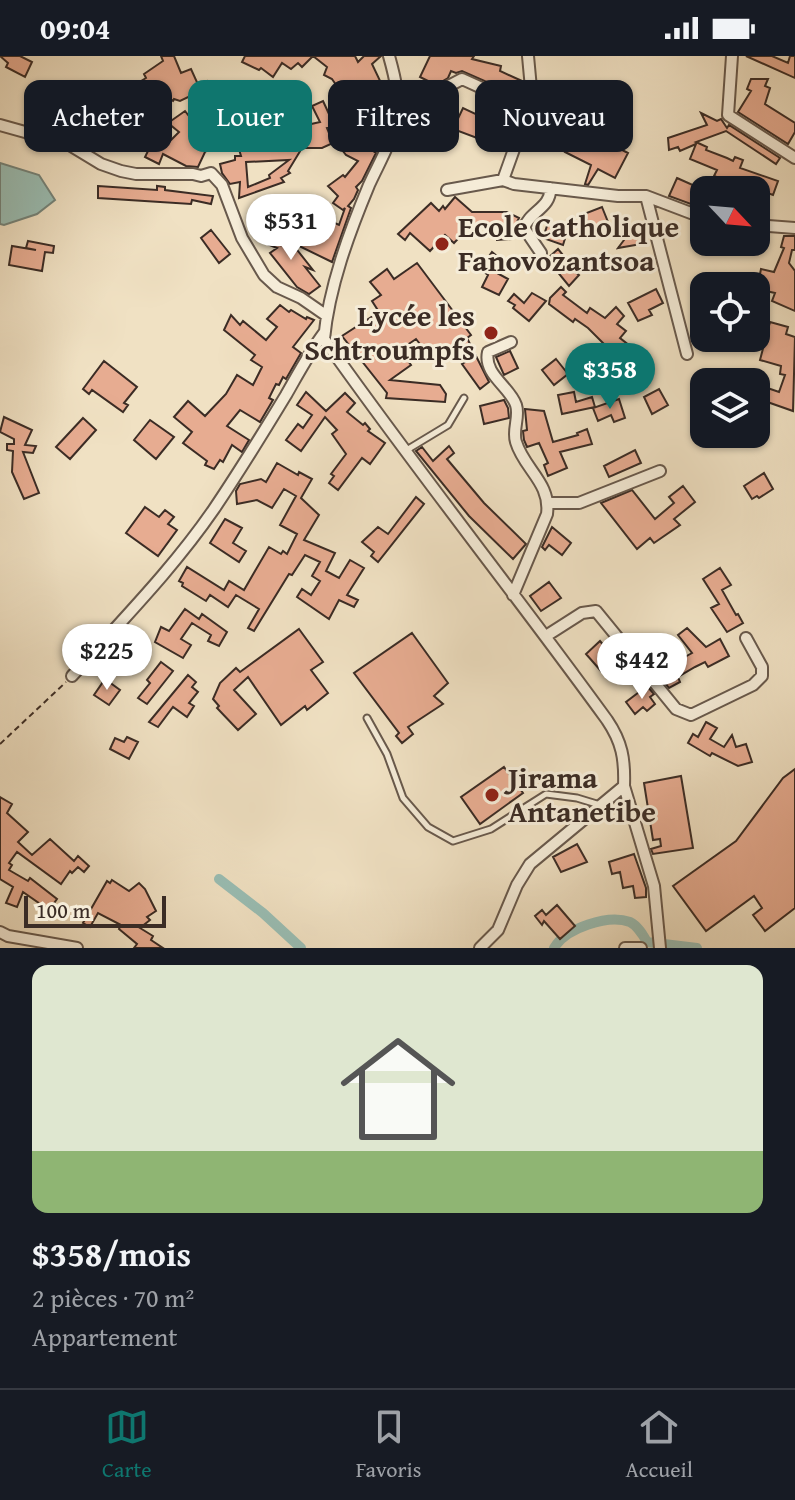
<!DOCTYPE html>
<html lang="fr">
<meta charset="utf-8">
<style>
:root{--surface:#171b24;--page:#242831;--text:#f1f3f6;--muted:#9ea1a6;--line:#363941;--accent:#0f766e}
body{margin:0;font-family:"Gentium Book Plus",serif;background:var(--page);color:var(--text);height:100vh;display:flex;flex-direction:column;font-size:30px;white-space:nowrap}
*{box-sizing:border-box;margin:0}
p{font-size:26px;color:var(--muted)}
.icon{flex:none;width:44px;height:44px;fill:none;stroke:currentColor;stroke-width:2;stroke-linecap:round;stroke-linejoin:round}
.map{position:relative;height:892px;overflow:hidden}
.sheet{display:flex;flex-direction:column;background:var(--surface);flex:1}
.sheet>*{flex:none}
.banner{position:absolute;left:24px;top:24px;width:748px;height:72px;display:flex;gap:16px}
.needle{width:52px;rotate:116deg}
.buttons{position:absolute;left:690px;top:120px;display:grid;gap:16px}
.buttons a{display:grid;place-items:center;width:80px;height:80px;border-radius:16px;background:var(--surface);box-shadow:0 2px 6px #0004;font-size:40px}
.scale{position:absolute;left:24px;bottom:20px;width:142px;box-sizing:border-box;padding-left:8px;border:4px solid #3b2c25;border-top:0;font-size:22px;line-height:28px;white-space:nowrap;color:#3b2c25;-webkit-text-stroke:6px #f5ecd8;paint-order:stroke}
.price{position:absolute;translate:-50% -68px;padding:0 18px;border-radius:28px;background:#fff;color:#222;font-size:26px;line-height:52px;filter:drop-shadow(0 2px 4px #0008)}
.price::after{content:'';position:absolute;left:50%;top:48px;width:24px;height:18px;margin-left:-12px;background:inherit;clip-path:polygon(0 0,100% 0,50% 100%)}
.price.selected{background:var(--accent);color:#fff}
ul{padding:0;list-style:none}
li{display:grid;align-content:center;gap:16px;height:424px;padding:0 32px}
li+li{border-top:2px solid var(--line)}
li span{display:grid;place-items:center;height:248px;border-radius:16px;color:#555}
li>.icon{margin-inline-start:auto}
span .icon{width:144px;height:144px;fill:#fffc;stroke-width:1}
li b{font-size:34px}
.pill{padding:0 28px;border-radius:16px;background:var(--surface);box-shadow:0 2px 6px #0004;font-size:28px;line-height:72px}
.pill.selected{background:var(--accent);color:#fff}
.status{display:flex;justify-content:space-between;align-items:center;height:56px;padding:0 40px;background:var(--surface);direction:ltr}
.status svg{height:22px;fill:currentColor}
.dock{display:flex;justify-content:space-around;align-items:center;height:112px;border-top:2px solid var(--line);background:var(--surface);font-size:22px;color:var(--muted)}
.dock a{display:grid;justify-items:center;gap:4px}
.dock .selected{color:var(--accent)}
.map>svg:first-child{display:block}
.water{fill:#9abeb4;stroke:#74847b;stroke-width:2}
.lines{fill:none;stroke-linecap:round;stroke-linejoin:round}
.canal{stroke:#9abeb4;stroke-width:10}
.building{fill:#e7ac91;stroke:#3b2c25;stroke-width:2;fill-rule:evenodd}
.lane-casing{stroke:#68594c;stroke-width:9}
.street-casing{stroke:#68594c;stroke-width:14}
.path{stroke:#3b2c25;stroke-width:2;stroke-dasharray:6 4;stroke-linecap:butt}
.lane{stroke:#f5ecd8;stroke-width:5}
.street{stroke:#f5ecd8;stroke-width:10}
.poi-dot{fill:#8f2418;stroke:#f5ecd8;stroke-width:3}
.labels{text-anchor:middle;stroke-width:6;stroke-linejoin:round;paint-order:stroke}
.poi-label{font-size:30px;font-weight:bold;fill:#3b2c25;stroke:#f5ecd8;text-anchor:start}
</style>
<div class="status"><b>09:04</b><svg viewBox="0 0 49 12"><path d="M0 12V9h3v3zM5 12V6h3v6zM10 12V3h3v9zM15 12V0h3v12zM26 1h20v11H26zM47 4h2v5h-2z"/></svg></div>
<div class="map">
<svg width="795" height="892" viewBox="0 0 795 892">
<rect width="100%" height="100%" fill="#f0e1c3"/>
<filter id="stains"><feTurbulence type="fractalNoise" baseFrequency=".0025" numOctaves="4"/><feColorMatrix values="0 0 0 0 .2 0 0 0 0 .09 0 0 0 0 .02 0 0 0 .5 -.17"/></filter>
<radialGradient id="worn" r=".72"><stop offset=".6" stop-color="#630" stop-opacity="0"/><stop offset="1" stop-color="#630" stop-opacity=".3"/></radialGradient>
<path class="water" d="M0 107 39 119 55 144 37 158 4 169 0 168Z"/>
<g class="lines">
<path class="canal" d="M219 823 263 857 301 892
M554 892C566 872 608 858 630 866 638 870 643 879 647 886L697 892"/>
</g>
<path class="building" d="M0 0H20L32 6 25 21 6 11 8 7Z
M161 0H174L181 17 191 13 201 35 180 45 174 43 173 45 138 27 146 22 144 18 163 5Z
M245 0H355L358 6 364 0H381L372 8 381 27 388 33 389 37 379 50 361 34 347 45 332 23 324 19 327 11 313 0 302 11 298 7 291 13 282 7 273 21 261 12 259 14 242 6Z
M430 0H474L472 3 501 10 500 15 522 25 523 35 521 41 462 15 456 17 451 15 448 22 436 29 420 21Z
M746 0H772L788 7 790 0H795V22Z
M751 23H768L765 30 770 32 765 48 795 67V76L788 88 738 56 751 35 747 33Z
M207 25 215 39 226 36 230 52 222 54 230 66 222 71 226 79 207 86 212 92 205 96 198 111 186 110 163 98 159 108 145 101 152 87 132 86 131 90 121 88 128 70 162 88 164 85 167 88 179 76 168 67 185 55 192 64 196 60 198 63 208 46 199 28Z
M323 45 335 71 327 72 333 87 322 92H302L288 115 290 117 281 122 284 126 239 142 240 126 230 128 222 117 220 108 235 104V100H241L238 90 266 81 269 89 291 81 289 73 320 66 312 50ZM289 104 269 119 270 122 248 131 246 106Z
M493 46 507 52 493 88 453 73 463 52 486 63Z
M536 56 570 69 569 73 589 83 591 78 628 97 615 122 598 113 588 129 585 128 591 109 565 96 568 91 529 76Z
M701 57 717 65 721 63 727 72 729 69 780 102 776 108 726 75 696 86 707 91 706 94 727 102 733 105 735 101 743 104 740 112 778 125 773 139 734 125 731 134H717L722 123 714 120 717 114 690 103 696 88 680 95 678 91 669 94 668 82 707 69Z
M370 75 379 85 370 93 376 97 362 125 356 131 358 134 354 143 348 150 351 152 332 206 295 188 305 168 303 160 315 158 339 169 345 152 343 154 333 147 338 140 328 130 343 119 345 121 358 105 346 99 339 90 348 82 356 88Z
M677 122 704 134 699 151 669 140Z
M98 130 157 134V130L165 131V134L213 140 211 148 192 144 191 148 98 142Z
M455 141 472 156H507L519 162 511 178V183L497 184 496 171 468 172 454 187 445 179 430 195 410 177 405 184 398 178 431 147 439 155 443 150 445 153Z
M602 151 610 171 583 181 579 171 588 167 584 158Z
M548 167 568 173 563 189 543 182Z
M644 167 647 187 618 192 624 184 623 178Z
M268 171 281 189 287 184 293 192 294 190 313 214 305 211 320 230 309 238 297 231 270 197 277 192 260 185V177Z
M211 174 230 198 219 207 201 182Z
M784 180H795V194H792L789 207 795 215V255L772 245 775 237 757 233 761 213 774 216 784 192 781 191Z
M28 185 54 190 53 197 45 196 42 215 9 209 12 190 36 194 26 192Z
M558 193 571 209 569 211 579 219 569 230 547 203Z
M492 196 503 205 495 216 508 223 499 239 482 231 488 219 480 213Z
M417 207 471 279 467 282 489 326 480 333 462 308 467 305 457 290 435 307 416 283 400 294 411 309 390 324 440 329 446 338 445 346 386 342 387 337 342 280 379 256 372 245 381 239 370 226 387 213 394 223Z
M561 231 566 236 563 239 587 257 590 252 605 262 616 251 624 260 617 268 626 275 620 282 630 290 619 303 588 272 575 263 573 266 549 248 550 242Z
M656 233 663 247 649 254 652 259 638 265 628 247Z
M532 237 546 245 529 265 513 252 515 249 508 245 514 238 524 247Z
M280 249 289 256 291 254 306 263 307 261 314 264 293 291 301 297 286 323 283 321 279 329 276 328 269 342 273 344 260 366 240 354 227 370 249 384 242 396 232 389 223 406 220 404 214 413 205 409 207 405 183 387 192 376 174 361 188 345 205 360 226 338 237 319 253 329 262 311 251 304 255 299 224 274 231 259 240 269 243 265 266 284 277 271 267 263Z
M770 266 788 271 786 278 795 281 793 355 756 342V328L779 336 785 319 780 318 781 310 760 304Z
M510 295 518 312 504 319 496 301Z
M556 303 568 318 554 329 542 314Z
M104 305 137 331 124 347 128 349 123 356 92 334 89 338 83 333Z
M659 333 668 349 652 358 644 341Z
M306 336 326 355 345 337 355 347 347 356 363 369 365 367 370 373 368 375 385 387 370 408 362 402 338 434 329 427 334 420 331 418 346 398 332 378 337 374 325 361 301 395 286 384 298 368 303 372 312 359 297 349Z
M574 336 576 346 592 341 595 351 562 358 558 339Z
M619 343 625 362 614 366 611 359 598 365 593 352Z
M504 344 508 352 509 362 484 368 480 350Z
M525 353 544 355 553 386 578 379 577 377 587 373 592 388 560 396 567 412 548 420 544 409 548 407 539 387 527 391 524 384 523 375 527 374Z
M4 361 32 374 25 389 36 390 33 397 23 396 39 437 24 443 12 416 13 395 7 394V388H14V383L0 376Z
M83 362 96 374 70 403 56 391Z
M150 364 174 381 156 403 134 384Z
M449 390 454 397 447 403 484 447 526 488 513 503 469 460 416 395 422 391 433 405Z
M635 394 641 407 609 421 604 410Z
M277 407 298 419 299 416 312 423 301 442 319 459 304 484 335 497 326 515 339 522 350 504 364 512 347 539 358 544 354 551 339 544 329 563 297 541 302 533 311 539 320 525 312 520 320 506 305 499 292 519 289 518 254 575 248 572 259 553 236 539 228 551 210 539 206 545 182 530 183 527 179 525 187 511 224 534 229 525 244 534 269 491 281 498 283 495 287 498 297 478 280 469 296 440 284 433 272 452 257 444 237 448 236 435 240 428 261 423 266 426Z
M764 417 773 433 759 442 757 440 752 443 744 430Z
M683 430 695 446 674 463 680 469 654 487 650 482 637 493 601 447 632 434 655 463 674 447 669 441Z
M416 441 424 448 378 506 371 500 374 496 362 486 378 471 388 478Z
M145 451 159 461 165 454 174 461 168 468 177 474 158 500 126 477Z
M225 463 242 472 233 487 246 495 239 506 210 487Z
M552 471 571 487 562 499 549 489 545 494 542 491Z
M720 512 731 529 722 534 736 559 738 558 743 567 727 576 711 552 719 548 703 523Z
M549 526 561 542 541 555 530 540Z
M185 553 199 563 202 558 227 576 219 590 208 585 211 579 192 567 181 583 191 589 183 602 155 586 161 571 169 575Z
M687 572 706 591 720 583 729 600 708 611 705 606 695 611 678 621 680 626 669 632 659 620 647 596 662 586 674 607 692 597 678 579Z
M299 573 323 606 311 614 328 637 307 654 305 650 281 669 248 621 234 634 256 658 238 674 217 652 219 650 213 643 220 627 236 612 240 616Z
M412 577 448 627 434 640 443 648 408 671 413 678 402 687 396 680 399 677 354 617Z
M600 585 610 597 613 594 618 600 601 615 586 598Z
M127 587 141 599 131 612 128 609 125 613 113 604Z
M161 606 173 615 147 648 138 642 150 627 147 624Z
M188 619 196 626 192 631 198 636 189 647 194 650 187 661 173 651 158 671 149 666Z
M105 623 120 634 109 649 94 639Z
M647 630 654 638 650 641 655 648 647 655 643 651 635 658 626 646Z
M706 666 717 672 710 683 724 691 732 679 736 691 746 688 752 706 738 710 712 697 710 700 688 687 693 678 698 681Z
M127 681 138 686 129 703 110 693 115 682 124 686Z
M504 711 523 737 480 768 461 741Z
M795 713V852L765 875 753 859 762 852 754 840 706 875 673 830 736 785 783 722Z
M681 720 693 792 653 798 651 793 661 790 660 783 653 784 644 727Z
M0 741 12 748 7 757 28 776 18 786 32 799 50 783 74 805 78 800 89 810 84 816 78 811 72 817 70 815 61 828 17 796 9 807 12 809 9 814 28 825 30 822 57 843 49 854 23 836 17 851 6 847 13 831 0 823Z
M577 788 587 806 561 816 553 801Z
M634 798 646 832V841L635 842 633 830 623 832 620 816 612 818 609 806Z
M112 824 129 835 139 827 145 833 156 855 147 861 150 864 140 872 153 880 151 884 163 892H134L137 888 119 873 121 869 98 857 90 871 83 867 107 825 110 827Z
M557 849 575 870 560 883 544 865 542 869 535 860 542 854 546 859Z"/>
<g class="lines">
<defs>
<path id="lane" d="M405 395 448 369 464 342
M367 662 387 698 403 742 428 771 453 785 491 773 546 738 577 742 600 749"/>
<path id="street" d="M389 0C395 21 401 46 396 67 390 89 378 109 369 129 349 177 329 231 324 283 415 412 514 536 607 664 622 686 625 703 624 730L530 808 517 829 498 874 480 892
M732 0 728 59 795 102
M443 33 462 23 528 53
M0 69 68 88 101 108 121 115 136 118H193L201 120 211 117 222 129 242 182 264 219 277 231 301 242 327 260
M503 124 532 43 528 0
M447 134 503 124 514 128 618 140H646L704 162
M646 140 687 298
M756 169 795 172
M541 197 524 172C529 156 552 151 550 132
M511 286 488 296C483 318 510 331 516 349 520 361 512 374 516 386 524 413 551 427 547 458L513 539
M548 447H579L660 415
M546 580 582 557 596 555 676 653 691 659 753 629 762 620V611L746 582
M72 620C121 565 172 514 214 453 239 416 263 377 286 339 298 318 309 297 324 277
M624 730 654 830 660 892
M0 876 8 880 77 892
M625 892H641"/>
</defs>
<use href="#lane" class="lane-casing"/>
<use href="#street" class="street-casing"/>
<path class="path" d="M0 688 66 626"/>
<use href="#lane" class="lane"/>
<use href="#street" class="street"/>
</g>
<g class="poi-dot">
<circle cx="442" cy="188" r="8"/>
<circle cx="491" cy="277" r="8"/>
<circle cx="492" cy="739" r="8"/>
</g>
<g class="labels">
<g class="poi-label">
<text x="458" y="181">Ecole Catholique<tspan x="458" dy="34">Fanovozantsoa</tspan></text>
<text x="475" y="270" text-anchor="end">Lycée les<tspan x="475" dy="34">Schtroumpfs</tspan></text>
<text x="508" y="732">Jirama<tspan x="508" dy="34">Antanetibe</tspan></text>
</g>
</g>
<rect width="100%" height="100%" filter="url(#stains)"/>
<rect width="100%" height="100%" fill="url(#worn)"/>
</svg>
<div class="buttons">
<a><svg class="needle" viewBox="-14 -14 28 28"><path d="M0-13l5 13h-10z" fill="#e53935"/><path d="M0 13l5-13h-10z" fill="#9ea1a6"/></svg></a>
<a><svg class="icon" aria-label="locate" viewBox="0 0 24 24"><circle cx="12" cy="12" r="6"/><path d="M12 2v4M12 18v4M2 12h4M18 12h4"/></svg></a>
<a><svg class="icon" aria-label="layers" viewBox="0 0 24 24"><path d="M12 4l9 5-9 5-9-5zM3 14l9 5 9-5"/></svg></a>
</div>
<div class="scale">100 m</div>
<b class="price" style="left:291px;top:206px">$531</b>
<b class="price selected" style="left:610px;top:355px">$358</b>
<b class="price" style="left:107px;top:636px">$225</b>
<b class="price" style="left:642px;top:645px">$442</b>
<div class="banner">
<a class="pill">Acheter</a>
<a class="pill selected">Louer</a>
<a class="pill">Filtres</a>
<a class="pill">Nouveau</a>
</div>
</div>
<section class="sheet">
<ul>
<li><span style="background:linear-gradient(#dfe7d0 75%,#8fb573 0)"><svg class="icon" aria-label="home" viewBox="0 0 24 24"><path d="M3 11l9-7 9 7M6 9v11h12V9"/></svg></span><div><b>$358/mois</b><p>2 pièces · 70 m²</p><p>Appartement</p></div></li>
</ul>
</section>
<nav class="dock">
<a class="selected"><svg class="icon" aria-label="map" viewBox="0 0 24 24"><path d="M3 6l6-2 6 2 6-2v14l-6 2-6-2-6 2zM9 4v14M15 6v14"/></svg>Carte</a>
<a><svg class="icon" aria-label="saved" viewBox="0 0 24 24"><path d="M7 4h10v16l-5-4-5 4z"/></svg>Favoris</a>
<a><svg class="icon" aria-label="home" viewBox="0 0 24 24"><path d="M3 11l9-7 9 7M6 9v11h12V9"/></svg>Accueil</a>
</nav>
